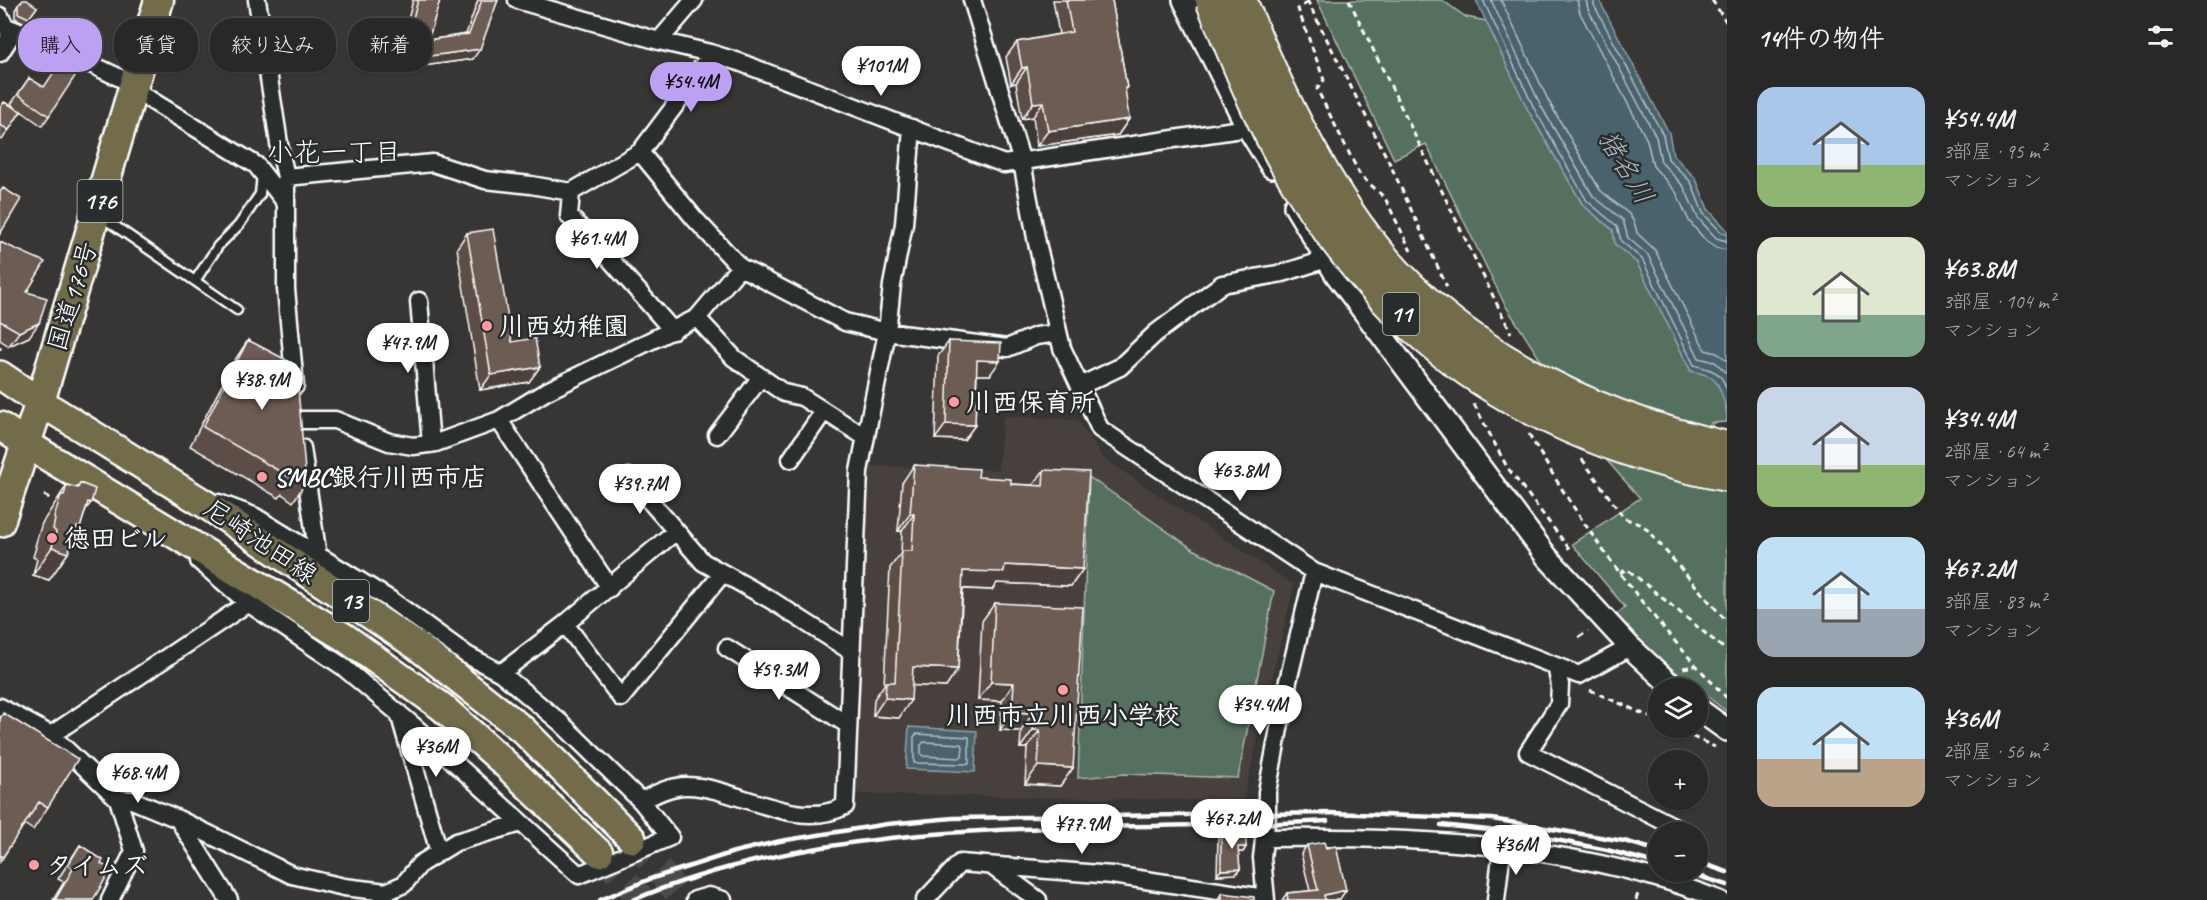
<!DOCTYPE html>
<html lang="ja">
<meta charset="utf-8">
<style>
:root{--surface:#292828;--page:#353434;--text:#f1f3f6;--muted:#a5a6a8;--line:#454445;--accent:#bca0f2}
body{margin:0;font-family:Caveat,"Klee One",sans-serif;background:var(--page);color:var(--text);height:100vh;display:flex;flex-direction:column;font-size:22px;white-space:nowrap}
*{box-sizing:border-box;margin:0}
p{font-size:20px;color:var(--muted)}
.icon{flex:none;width:33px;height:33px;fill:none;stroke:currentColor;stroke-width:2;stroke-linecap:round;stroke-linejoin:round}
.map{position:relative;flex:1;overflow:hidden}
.side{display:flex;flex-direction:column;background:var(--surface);width:480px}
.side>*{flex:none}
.top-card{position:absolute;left:18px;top:18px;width:570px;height:54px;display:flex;gap:12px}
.tools{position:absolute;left:1648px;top:678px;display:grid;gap:12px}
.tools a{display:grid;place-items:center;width:60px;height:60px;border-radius:50%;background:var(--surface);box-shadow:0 2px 4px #0004,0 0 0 2px var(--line);font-size:30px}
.price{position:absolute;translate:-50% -51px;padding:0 14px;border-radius:21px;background:#fff;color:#222;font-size:20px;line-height:39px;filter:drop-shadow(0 2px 3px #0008)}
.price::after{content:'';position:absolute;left:50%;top:36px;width:18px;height:14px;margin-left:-9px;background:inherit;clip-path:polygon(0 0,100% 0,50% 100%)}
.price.on{background:var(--accent);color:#111}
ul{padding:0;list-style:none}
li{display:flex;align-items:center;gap:18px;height:150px;padding:0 30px}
li span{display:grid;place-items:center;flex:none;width:168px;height:120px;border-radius:18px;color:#555}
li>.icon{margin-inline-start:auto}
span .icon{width:72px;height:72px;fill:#fffc;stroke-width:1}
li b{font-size:26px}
h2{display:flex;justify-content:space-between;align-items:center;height:72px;padding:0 30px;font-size:26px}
.pill{padding:0 21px;border-radius:24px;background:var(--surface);box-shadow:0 2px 4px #0004,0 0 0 2px var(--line);font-size:21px;line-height:54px}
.pill.on{background:var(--accent);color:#111}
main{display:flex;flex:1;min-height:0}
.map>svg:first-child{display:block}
.built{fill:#47413e}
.green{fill:#55705e;stroke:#aab8ae;stroke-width:1.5}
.water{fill:#49626d;stroke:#92a1a7;stroke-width:1.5}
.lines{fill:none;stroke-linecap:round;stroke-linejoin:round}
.shore{stroke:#b6c0c5;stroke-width:1.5}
.minor-tunnel{stroke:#4b4a49;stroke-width:16;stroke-dasharray:16 8;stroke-linecap:butt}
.primary-tunnel{stroke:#4b4a49;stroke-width:27;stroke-dasharray:27 14;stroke-linecap:butt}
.service-casing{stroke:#fff;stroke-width:13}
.minor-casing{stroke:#fff;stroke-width:21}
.tertiary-casing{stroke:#fff;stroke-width:26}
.primary-casing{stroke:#fff;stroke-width:32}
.trunk-casing{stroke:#fff;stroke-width:33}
.path{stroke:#fff;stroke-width:3;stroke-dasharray:6 4.5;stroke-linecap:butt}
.service{stroke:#2a2d2e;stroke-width:8}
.minor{stroke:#2a2d2e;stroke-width:16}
.tertiary{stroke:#2a2d2e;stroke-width:21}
.primary{stroke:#736c4b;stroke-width:27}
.trunk{stroke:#736c4b;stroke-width:28}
.rail{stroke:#fff;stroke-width:4.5}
.motorway-bridge-casing{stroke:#fff;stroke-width:36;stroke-linecap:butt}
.motorway-bridge{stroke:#736c4b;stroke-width:32}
.wall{fill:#5d4e47;stroke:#fff;stroke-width:1.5}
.shaded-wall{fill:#4c403a;stroke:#fff;stroke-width:1.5}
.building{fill:#6c5b53;stroke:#fff;stroke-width:1.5}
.poi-dot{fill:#ff9aa2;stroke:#2a2d2e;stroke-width:2}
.labels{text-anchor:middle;stroke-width:5;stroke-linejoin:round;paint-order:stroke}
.shield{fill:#2a2d2e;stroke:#bfc0c0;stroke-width:1.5}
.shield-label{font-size:24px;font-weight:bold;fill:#fff}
.street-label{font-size:26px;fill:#fff;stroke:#2a2d2e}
.poi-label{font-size:26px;font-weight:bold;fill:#fff;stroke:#2a2d2e;text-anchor:start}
.neighbourhood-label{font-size:27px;fill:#fff;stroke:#2a2d2e}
.water-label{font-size:27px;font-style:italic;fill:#adb8bd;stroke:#2a2d2e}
</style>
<main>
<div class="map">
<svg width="1727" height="900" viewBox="0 0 1727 900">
<rect width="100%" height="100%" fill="#373635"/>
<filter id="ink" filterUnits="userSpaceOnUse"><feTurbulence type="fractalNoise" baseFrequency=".0167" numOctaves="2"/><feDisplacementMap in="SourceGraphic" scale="12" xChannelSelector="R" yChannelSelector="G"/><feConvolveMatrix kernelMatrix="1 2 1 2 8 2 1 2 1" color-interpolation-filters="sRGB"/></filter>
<g filter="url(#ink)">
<path class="built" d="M1003 416 1077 420 1103 458 1294 585 1243 801 853 794 866 466 998 470Z"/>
<path class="green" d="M1317 0H1442L1466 17 1486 21 1529 112 1583 205 1613 230 1615 244 1637 263 1691 371C1696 372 1704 372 1709 375 1724 383 1727 407 1727 422L1711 423 1727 456V712L1657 657 1615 616 1625 607 1572 544 1640 498 1602 455 1505 305 1426 144 1394 159Z
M1089 477 1193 549 1274 591 1238 778 1125 774 1078 778Z"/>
<path class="water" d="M1476 0H1599L1669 133 1673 155 1696 179 1708 209 1727 230V412C1719 385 1720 376 1691 371L1637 263 1615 244 1613 230 1583 205 1529 112Z
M909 727 977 731 975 772 906 769Z"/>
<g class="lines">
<path class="shore" d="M1483 0 1535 110 1587 201 1617 226 1621 241 1642 259 1694 365C1711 370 1721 370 1727 390
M1491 0 1541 106 1593 196 1623 220 1628 238 1648 255 1699 358 1715 362 1727 373
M1501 0 1549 102 1600 190 1629 214 1634 222 1637 233 1655 250 1705 350 1717 353 1727 360
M1577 0 1580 13 1647 140 1653 166 1676 192 1689 221 1707 242 1716 248 1727 250
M1586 0 1588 9 1656 137 1661 162 1684 187 1698 218 1716 238 1727 241
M1594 0V5L1663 135 1668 159 1691 182 1703 213 1721 232 1727 234
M916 734 969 737V764L914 763V737Z
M924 742 961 744 963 746 962 756 959 758 923 756 921 754V745Z"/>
<path class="minor-tunnel" d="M1693 872 1701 886"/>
<path class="primary-tunnel" d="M632 839 684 900
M599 853 643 900"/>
<defs>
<path id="service" d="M99 215 237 310
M195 281 218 246 239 225 260 194 262 175"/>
<path id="minor" d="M257 0 280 150 286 177V289L295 386
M517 0 659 41 710 53 739 62 1004 164 1248 128
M972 0 1022 162 1037 243 1062 348 1100 429 1314 572 1579 675 1630 647
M0 16 5 26 9 28 44 42 135 85 144 96 256 165 286 203
M659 41 694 0
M0 53 9 39V28
M640 152 694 218 740 267 845 322 887 332 1007 348 1036 336 1058 333
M286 177 433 163 485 180 531 185 571 192 640 152 695 79 710 53
M571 192 569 216 601 249 673 331
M419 301 431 444
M697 318 734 358 784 393 802 397 865 437
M1080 386 1120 367 1156 333 1222 284 1283 273 1327 259
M298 420H335L389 442 413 446 436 443 499 420 547 391 697 318 740 267
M499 420 610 588
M717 435 761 377
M302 448 318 557
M791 459 824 411
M629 477 703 562 771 600 852 652
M199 561 248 603 342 666 415 727 579 875 670 837 641 801 561 723 501 673 467 655 391 600 254 516 219 503
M565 624 621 698 722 574
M727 648 848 725
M1556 666 1560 685 1559 704 1528 752 1675 827V832
M501 673 565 624 676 531
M0 707 51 735 248 603
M399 713 439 852
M51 735 118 799 134 851 110 900
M118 799 132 800 178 819 229 900
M641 801C655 794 672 785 688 786 737 787 796 832 845 806L859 471 887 332 892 285 904 224 912 128
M178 819 292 875 344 887 386 892 404 884 420 864 456 842 521 823
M1264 838C1417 836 1576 843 1721 900
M993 867 1038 900
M695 900 709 896 723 900
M925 900 960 863 1112 875 1265 898
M1266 900 1262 858 1267 814V792L1288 681 1314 572
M1496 900 1502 848"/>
<path id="tertiary" d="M1184 0 1248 128 1272 167
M1295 206 1336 274 1547 557 1630 647 1674 688
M1698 709 1727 730"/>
<path id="primary" d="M0 375 40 402 205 504 417 646 523 730 632 839
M0 426 25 443 344 637 442 707 499 758 599 853"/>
<path id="trunk" d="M0 522 40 402 159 0"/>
</defs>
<use href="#service" class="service-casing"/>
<use href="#minor" class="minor-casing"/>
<use href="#tertiary" class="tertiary-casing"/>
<use href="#primary" class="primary-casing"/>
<use href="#trunk" class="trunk-casing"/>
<path class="path" d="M1307 0 1389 162 1447 287
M1349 0 1511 333
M1712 0 1727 23
M1308 2 1298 9 1324 80 1317 89 1360 175 1385 198 1411 251
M0 350V347
M1474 404 1507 467 1571 551
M1529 434C1584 531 1649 618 1727 698
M1582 459 1624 518 1644 526 1727 622
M44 495 51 499
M1620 573 1627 569 1727 651
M1579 637 1588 631
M1683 668 1695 666
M1590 690 1659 721
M1673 728 1715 747
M1636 900 1639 890"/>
<use href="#service" class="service"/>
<use href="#minor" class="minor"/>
<use href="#tertiary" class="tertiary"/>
<use href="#primary" class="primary"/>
<use href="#trunk" class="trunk"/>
<path class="rail" d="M1441 825 1526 834 1607 850 1659 864
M1698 862 1727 872
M1686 872 1727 885
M600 900 650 879 734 852 780 841 887 824 953 818 1330 813 1492 819 1624 841 1659 851
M633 900C849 809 1097 834 1327 821"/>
<defs>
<path id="motorway-bridge" d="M1212 0C1239 65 1265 133 1303 192 1338 247 1379 298 1429 340 1511 410 1621 455 1727 475
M1240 0C1272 78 1308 157 1357 226 1443 346 1585 417 1727 448"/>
</defs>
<use href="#motorway-bridge" class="motorway-bridge-casing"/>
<use href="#motorway-bridge" class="motorway-bridge"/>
</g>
<path class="wall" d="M413 0H440L430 34 423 44 403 39Z
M478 0H498L473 59 423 66 421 50 428 40 466 34Z
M1053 0H1112L1127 88 1125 91 1129 119 1118 135 1037 146 1033 117 1022 119 1016 83 1011 84 1006 57 1017 42 1059 34Z
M18 5 37 7 25 23 15 18V10Z
M29 78 49 116 42 126 21 111 2 140 0 139V107L18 110 11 104Z
M467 233 512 342 529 382 480 390 457 248Z
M0 242 27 292 29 337 9 346 0 340Z
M248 340 306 482 293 502 282 494 279 498 190 446 235 360Z
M949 341 990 375H977L975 425 964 440 935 439 938 356Z
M914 465 1011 484 1033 485 1044 470 1083 569 1071 586 997 583 992 590 963 589 958 669 946 687 912 685 899 718 873 716 874 699 884 685 890 568 901 553 902 531H898L902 483Z
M80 483 91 503 86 509 80 528 73 539 68 553 49 580 33 575 37 559 33 557 36 547 35 546 42 523 67 485 77 488Z
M995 603 1073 768 1060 786 1025 784 1027 748H1020L1021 731 1000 730 1002 701 978 700 982 621Z
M0 718 48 807 33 830 24 824 0 862Z
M1221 833 1246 847 1243 852H1238L1240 869 1236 874 1217 875 1218 838Z
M80 845 101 864 93 900H53L64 882 58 879Z
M1307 845 1326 848 1340 899 1334 900H1282L1287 893 1310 891 1301 854Z
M1222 893 1254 900H1217Z"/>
<path class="shaded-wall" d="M410 29 430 34 423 44 403 39Z
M480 49 473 59 423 66 430 56Z
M1027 67 1016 83 1011 84 1022 68Z
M1043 102 1033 117 1022 119 1033 103Z
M1129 119 1118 135 1037 146 1048 131Z
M39 323 29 337 9 346 19 332Z
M977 360 1000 361 990 375H967Z
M540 367 529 382 480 390 491 375Z
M946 424 975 425 964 440 935 439Z
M910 514H914L902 531H898Z
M77 527 80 528 64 551 68 553 49 580 33 575 52 547Z
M1005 565 1083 569 1071 586 997 583 992 590 951 588 963 571Z
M913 667 958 669 946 687 901 685Z
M991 682 1014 683 1002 701 978 700Z
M885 698 911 700 899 718 873 716Z
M1012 712 1033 713 1021 731 1000 730Z
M1033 730H1040L1027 748H1020Z
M1038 766 1073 768 1060 786 1025 784Z
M1238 847H1246L1243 852H1235Z
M1240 869 1236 874 1217 875 1221 870Z
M1346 890 1340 899 1334 900H1321L1324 895Z"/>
<path class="building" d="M23 0H27L37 7 29 18 18 13V5Z
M418 0H440L430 34 410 29Z
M482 0H498L480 49 430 56 428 40 469 34Z
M1066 0H1112L1127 88H1125L1129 119 1048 131 1043 102 1033 103 1027 67 1022 68 1017 42 1072 32Z
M62 60 79 70 49 116 18 94 29 78 44 87Z
M4 102 21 111 9 130 0 125V108Z
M3 188 21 199 0 234V192Z
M493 229 512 342 535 338 540 367 491 375 467 233Z
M0 242 45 262 27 292 47 298 39 323 19 332 0 321Z
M248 340 296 365 306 482 294 474 293 479 203 427Z
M949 341 1001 343 1000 361 977 360 975 425 946 424Z
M914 465 979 469 978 477 1011 479V484L1043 486 1044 470 1089 472 1083 569 1005 565 1004 572 963 571 958 669 913 667 911 700 885 698 886 682H895L902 551H912L914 514H910Z
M80 483 95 489 91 503 88 502 80 528 77 527 68 553 52 547 56 532 53 529 55 519 54 518 61 495H64L67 485 78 488Z
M995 603 1083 607 1073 768 1038 766 1040 730H1033V713L1012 712 1014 683 991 682Z
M3 713 78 759 48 807 39 802 3 857 0 855V719Z
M1221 833H1246V847H1238L1240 869 1221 870Z
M1324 842 1326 848 1336 846 1346 890 1324 895 1325 900H1288L1287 893 1318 890 1307 845Z
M80 845 103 860 101 864 111 869 93 900H55L73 869 68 865Z
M1222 893 1254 897V900H1222Z"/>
</g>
<g class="poi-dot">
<circle cx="487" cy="326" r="6"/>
<circle cx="954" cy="402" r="6"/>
<circle cx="262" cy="477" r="6"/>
<circle cx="52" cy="538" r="6"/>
<circle cx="1063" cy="690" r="6"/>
<circle cx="34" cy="865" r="6"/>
</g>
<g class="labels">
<g class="shield">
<rect x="77.5" y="180" width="45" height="42" rx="4.5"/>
<rect x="1383" y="293" width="36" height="42" rx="4.5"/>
<rect x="333" y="580" width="36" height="42" rx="4.5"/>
</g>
<g class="shield-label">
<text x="100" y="209">176</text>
<text x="1401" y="322">11</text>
<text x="351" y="609">13</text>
</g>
<g class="street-label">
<text transform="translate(72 296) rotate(-73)" y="9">国道176号</text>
<text transform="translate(261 541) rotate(34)" y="9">尼崎池田線</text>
</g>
<g class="poi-label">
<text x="499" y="335">川西幼稚園</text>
<text x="966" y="411">川西保育所</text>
<text x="274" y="486">SMBC銀行川西市店</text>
<text x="64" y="547">徳田ビル</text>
<text x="1063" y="724" text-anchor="middle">川西市立川西小学校</text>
<text x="46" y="874">タイムズ</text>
</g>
<g class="neighbourhood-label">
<text x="334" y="161">小花一丁目</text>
</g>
<g class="water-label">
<text transform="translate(1626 167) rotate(59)" y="9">猪名川</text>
</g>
</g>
</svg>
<div class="tools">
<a><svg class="icon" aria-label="layers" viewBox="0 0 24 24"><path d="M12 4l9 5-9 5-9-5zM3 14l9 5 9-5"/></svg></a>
<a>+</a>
<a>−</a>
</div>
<b class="price" style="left:881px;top:97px">¥101M</b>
<b class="price on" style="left:691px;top:113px">¥54.4M</b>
<b class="price" style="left:597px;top:270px">¥61.4M</b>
<b class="price" style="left:408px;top:374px">¥47.9M</b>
<b class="price" style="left:262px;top:411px">¥38.9M</b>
<b class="price" style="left:1240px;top:502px">¥63.8M</b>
<b class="price" style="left:640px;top:515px">¥39.7M</b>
<b class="price" style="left:779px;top:701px">¥59.3M</b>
<b class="price" style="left:1260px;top:736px">¥34.4M</b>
<b class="price" style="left:436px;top:778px">¥36M</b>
<b class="price" style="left:138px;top:804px">¥68.4M</b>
<b class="price" style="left:1232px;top:850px">¥67.2M</b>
<b class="price" style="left:1082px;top:855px">¥77.9M</b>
<b class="price" style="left:1516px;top:876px">¥36M</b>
<div class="top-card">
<a class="pill on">購入</a>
<a class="pill">賃貸</a>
<a class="pill">絞り込み</a>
<a class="pill">新着</a>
</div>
</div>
<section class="side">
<h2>14件の物件<svg class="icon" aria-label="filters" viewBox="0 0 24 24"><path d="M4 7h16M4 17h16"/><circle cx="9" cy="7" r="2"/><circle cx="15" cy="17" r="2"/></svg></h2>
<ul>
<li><span style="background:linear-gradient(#a9c7e8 65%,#8fb573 0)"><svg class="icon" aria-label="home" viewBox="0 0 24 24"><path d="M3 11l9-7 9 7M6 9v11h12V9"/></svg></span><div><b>¥54.4M</b><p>3部屋 · 95 m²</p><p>マンション</p></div></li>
<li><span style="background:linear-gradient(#dfe7d0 65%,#7fa58c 0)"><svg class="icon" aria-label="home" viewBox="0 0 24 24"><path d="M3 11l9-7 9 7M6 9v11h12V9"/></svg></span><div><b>¥63.8M</b><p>3部屋 · 104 m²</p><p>マンション</p></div></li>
<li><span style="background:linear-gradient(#c9d6e8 65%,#8fb573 0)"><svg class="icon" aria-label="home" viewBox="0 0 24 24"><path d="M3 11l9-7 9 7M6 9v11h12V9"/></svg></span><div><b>¥34.4M</b><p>2部屋 · 64 m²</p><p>マンション</p></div></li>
<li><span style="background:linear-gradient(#bfe0f5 60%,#9aa5b1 0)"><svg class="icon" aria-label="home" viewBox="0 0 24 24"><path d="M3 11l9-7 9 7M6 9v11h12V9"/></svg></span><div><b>¥67.2M</b><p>3部屋 · 83 m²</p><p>マンション</p></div></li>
<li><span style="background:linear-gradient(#bfe0f5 60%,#b9a48a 0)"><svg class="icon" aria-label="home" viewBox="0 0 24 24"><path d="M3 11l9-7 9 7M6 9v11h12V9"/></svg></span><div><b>¥36M</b><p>2部屋 · 56 m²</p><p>マンション</p></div></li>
</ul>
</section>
</main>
